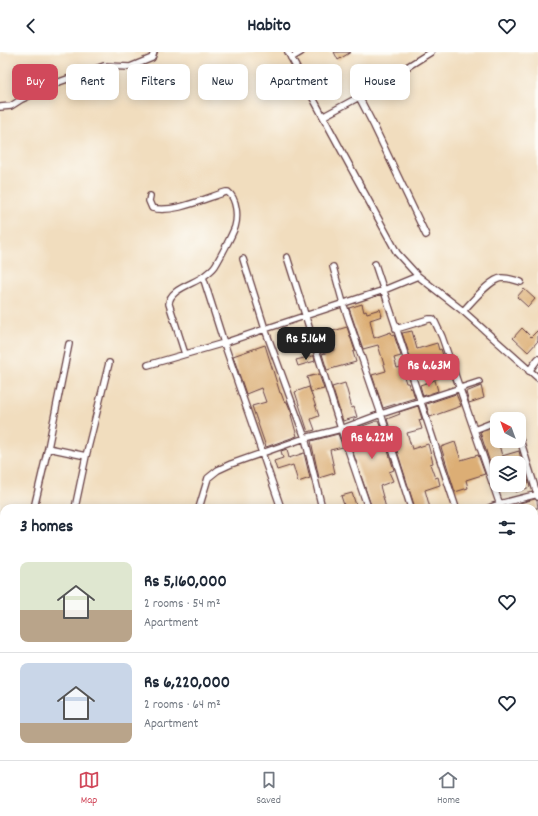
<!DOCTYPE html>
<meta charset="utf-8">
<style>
:root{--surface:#fff;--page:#f2f2f3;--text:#1f2937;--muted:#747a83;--line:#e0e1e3;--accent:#d1495b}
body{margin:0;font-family:Dekko,sans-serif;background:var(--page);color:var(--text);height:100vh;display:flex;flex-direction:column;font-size:15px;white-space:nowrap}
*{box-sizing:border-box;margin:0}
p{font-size:13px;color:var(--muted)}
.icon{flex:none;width:22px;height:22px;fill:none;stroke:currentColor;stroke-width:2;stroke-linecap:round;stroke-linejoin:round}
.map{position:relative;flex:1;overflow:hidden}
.drawer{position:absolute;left:0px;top:452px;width:538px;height:256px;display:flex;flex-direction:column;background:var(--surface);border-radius:12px 12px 0 0;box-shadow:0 2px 10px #0003}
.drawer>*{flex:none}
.top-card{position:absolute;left:12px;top:12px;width:514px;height:36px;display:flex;gap:8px}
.needle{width:26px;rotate:319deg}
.tools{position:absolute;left:490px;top:360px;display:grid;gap:8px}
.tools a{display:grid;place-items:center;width:36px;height:36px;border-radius:8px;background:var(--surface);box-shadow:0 2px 10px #0003;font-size:20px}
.price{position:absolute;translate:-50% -34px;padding:0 9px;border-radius:8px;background:var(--accent);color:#fff;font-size:13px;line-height:26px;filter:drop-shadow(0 1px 2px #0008)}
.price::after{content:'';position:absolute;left:50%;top:24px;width:12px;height:9px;margin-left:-6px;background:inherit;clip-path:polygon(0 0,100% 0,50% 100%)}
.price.current{background:#222;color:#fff}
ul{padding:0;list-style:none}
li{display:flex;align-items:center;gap:12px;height:100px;padding:0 20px}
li+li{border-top:1px solid var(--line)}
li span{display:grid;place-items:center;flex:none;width:112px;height:80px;border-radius:8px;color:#555}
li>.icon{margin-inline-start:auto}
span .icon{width:48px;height:48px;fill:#fffc;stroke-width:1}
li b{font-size:17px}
h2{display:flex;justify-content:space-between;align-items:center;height:48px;padding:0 20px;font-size:17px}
.pill{padding:0 14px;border-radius:8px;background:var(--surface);box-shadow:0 2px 10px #0003;font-size:14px;line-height:36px}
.pill.current{background:var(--accent);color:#fff}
header{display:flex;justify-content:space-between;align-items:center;height:52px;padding:0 20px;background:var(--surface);font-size:18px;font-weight:700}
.tab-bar{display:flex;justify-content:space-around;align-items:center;height:56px;border-top:1px solid var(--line);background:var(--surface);font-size:11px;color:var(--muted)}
.tab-bar a{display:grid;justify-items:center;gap:2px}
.tab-bar .current{color:var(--accent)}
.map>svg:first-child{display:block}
.building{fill:#dcae74}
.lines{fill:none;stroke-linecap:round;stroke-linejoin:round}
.minor-casing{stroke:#633c41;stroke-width:8}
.minor{stroke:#fff;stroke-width:5.5}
</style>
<header><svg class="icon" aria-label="back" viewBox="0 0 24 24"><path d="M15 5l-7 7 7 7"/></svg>Habito<svg class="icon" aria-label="heart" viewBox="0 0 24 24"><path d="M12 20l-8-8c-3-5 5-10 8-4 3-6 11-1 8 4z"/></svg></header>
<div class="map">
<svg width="538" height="708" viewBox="0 0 538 708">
<rect width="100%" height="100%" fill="#fdfcf7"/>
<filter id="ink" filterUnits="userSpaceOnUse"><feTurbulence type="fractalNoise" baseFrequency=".025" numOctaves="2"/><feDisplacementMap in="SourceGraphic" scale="8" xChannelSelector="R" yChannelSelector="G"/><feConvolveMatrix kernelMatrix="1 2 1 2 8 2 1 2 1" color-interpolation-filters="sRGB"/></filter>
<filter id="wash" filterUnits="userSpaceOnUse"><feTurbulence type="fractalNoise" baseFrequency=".012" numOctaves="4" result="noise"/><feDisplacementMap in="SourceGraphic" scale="16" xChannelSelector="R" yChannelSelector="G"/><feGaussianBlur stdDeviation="0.9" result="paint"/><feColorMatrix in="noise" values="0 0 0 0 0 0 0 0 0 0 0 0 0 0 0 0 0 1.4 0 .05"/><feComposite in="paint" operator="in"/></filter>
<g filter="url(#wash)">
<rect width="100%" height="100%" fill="#f1ddbe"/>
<g id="blocks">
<path class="building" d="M334 0H351L338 8Z
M524 237 535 247 528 255 517 245Z
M362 252 364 260 366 259 367 261 380 257 382 264 370 268 374 286 391 280 392 284 394 283 401 304 394 306 397 316 401 315 406 331H408L410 337 412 336 415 346 383 356 372 323 386 319 378 293 363 297 349 256Z
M347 275 355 299 353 300 356 310 327 318 322 302 335 298 330 280Z
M522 276 531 285 538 278V289L528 300 513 286Z
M412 279 417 297 437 291 439 298 441 297 449 323 435 327 432 317 416 322 402 281Z
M265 293 280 341H281L284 349 287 350 292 362 291 363 297 384 266 395 252 354 266 350 261 336 246 342 233 304Z
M312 304H314L315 309 298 314 296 308Z
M319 322 324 337 311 340 307 325Z
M435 328 438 339 423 344 420 333Z
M345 331 352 356 354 355 357 365 343 369 332 335Z
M481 334 484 346 469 351 466 340Z
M309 335 319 364 311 367 315 378 308 380 295 340Z
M456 342 461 354 430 365 426 352Z
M418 354 422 367 419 368 422 377 407 381 412 397 428 392 433 411 430 412 435 426 438 425 440 433 425 438 430 456H415L387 367 400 362 399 360Z
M377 369 379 370 394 418 389 420 393 429 380 434 386 456H372L346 380Z
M497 375V389H498L502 404 519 399 521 407 506 411H497V419L493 420 480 380Z
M338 382 343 395 330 398 335 421 319 426 311 389Z
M455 390 461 408 478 403 485 422 466 428 468 436 455 440 441 395Z
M287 397 289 406 304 401 310 426 298 430 293 413 277 418 274 409 283 406 281 399Z
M528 428 530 435 516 440 514 433H519V430Z
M352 441 357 456H345L341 444Z
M535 447 537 449 538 456H522L520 451Z"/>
</g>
</g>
<g filter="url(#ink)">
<use href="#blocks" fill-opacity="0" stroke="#633c41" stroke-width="1"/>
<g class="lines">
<defs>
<path id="minor" d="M288 0 397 201 418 224 463 259 538 326
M291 6 301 0
M359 45 374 74 426 183
M0 55 11 54 22 47 59 30 104 14 130 15 152 6 154 0
M324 64 359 45 431 0
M150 144 149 149 152 156C172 162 206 146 226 140H228C237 147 238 165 235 175 232 183 220 206 215 214 212 218 208 221 204 224 194 232 169 237 169 252L185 302
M287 205 341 377 368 456
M243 207 265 277 224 291 281 456
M375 212 456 456
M333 215 343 251 381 362 411 456
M463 259C472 250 490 227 502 226 509 226 515 228 521 230
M396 277 429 267H433L435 270 442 285 501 456
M148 313 224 291 203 225
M529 319 538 307
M503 367 508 366 511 367
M474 378 497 369
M519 384 538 445
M48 396 86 404
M34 456 48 396 69 292
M75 456 86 404 109 311
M199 456 208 426 218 418 231 412 305 386 341 377 381 362 479 330
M322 456 305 386 265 277 384 238 418 224
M489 456 499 452 538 442
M534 526 538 524
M534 553 538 565
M534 686 538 697
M92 704V708
M136 704 137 708
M179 704 180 708
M227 704 229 708
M271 704 272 708
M321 704 322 708
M366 704 368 708
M409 704 410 708
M452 704 453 708
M492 704 494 708
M469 708 482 704"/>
</defs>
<use href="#minor" class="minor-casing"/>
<use href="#minor" class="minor"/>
</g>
</g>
</svg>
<div class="tools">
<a><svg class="needle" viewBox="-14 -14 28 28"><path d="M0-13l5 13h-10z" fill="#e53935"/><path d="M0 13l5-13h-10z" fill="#747a83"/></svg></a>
<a><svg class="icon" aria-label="layers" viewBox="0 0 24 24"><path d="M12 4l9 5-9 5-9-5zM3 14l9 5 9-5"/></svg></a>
</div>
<b class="price current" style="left:306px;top:309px">Rs 5.16M</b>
<b class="price" style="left:429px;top:336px">Rs 6.63M</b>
<b class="price" style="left:372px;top:408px">Rs 6.22M</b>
<div class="top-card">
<a class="pill current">Buy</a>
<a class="pill">Rent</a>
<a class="pill">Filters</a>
<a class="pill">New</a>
<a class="pill">Apartment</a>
<a class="pill">House</a>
</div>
<section class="drawer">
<h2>3 homes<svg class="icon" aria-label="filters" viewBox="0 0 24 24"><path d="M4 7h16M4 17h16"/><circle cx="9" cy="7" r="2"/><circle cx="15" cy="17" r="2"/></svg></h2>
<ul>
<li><span style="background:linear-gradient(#dfe7d0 60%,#b9a48a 0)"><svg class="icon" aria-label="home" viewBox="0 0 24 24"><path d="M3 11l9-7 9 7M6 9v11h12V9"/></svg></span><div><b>Rs 5,160,000</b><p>2 rooms · 54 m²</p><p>Apartment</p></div><svg class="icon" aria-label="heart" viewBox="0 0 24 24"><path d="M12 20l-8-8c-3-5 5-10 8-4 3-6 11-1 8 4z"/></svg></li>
<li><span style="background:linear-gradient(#c9d6e8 75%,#b9a48a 0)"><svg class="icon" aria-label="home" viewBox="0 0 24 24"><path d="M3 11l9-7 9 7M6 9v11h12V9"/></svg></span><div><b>Rs 6,220,000</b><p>2 rooms · 64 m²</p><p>Apartment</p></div><svg class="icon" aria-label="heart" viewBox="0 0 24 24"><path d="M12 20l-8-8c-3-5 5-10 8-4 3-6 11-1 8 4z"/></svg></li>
</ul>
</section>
</div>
<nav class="tab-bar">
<a class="current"><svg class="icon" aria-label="map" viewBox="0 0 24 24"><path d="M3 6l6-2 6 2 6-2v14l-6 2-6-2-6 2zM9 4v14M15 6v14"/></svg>Map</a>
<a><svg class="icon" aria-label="saved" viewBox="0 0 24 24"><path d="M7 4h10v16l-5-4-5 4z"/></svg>Saved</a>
<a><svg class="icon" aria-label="home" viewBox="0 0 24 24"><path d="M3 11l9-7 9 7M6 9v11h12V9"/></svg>Home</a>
</nav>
